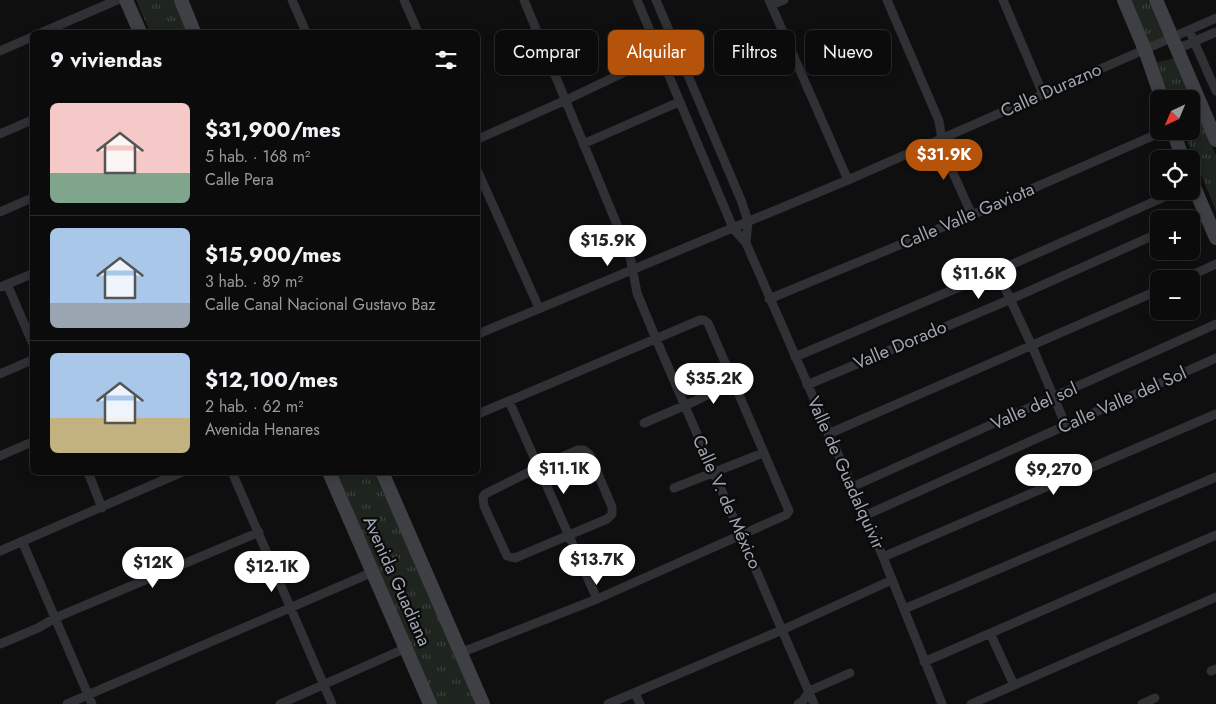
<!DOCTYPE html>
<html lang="es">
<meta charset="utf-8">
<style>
:root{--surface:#0b0b0c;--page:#19191a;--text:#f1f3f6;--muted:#9a9b9d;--line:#2b2b2d;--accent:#b45309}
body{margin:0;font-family:Jost,sans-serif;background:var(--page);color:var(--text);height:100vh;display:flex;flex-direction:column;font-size:19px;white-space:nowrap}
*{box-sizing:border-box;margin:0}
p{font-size:16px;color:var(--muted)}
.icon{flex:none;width:28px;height:28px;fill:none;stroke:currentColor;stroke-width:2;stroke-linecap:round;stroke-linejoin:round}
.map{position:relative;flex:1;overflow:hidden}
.details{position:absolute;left:30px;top:30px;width:450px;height:445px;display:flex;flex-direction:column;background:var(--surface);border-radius:8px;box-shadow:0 2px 12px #0003,0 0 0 1px var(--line)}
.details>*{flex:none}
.top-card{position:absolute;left:495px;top:30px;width:475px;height:45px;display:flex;gap:10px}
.needle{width:32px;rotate:224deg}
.fabs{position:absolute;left:1150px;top:90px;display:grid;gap:10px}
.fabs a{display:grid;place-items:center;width:50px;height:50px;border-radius:8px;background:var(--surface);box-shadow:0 2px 12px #0003,0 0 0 1px var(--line);font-size:25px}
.price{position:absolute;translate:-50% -42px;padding:0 11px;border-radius:18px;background:#fff;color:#222;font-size:16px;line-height:32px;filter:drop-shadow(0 1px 2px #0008)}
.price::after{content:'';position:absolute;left:50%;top:30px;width:15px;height:11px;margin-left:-8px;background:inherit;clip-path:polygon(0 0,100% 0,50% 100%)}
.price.on{background:var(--accent);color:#fff}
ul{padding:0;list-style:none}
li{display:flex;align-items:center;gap:15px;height:125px;padding:0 20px}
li+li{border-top:1px solid var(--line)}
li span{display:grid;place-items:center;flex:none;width:140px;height:100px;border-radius:8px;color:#555}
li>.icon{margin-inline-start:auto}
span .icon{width:60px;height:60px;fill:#fffc;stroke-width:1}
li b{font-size:21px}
h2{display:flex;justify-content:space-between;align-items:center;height:60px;padding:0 20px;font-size:21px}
.tag{padding:0 18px;border-radius:8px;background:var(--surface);box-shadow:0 2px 12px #0003,0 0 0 1px var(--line);font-size:18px;line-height:45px}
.tag.on{background:var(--accent);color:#fff}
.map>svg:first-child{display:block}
.park{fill:url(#park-tufts)}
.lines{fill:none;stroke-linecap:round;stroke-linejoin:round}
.street{stroke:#303135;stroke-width:9}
.secondary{stroke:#3e4045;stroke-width:14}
.labels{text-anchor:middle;stroke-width:4.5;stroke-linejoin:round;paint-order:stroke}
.street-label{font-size:18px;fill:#a0a6b1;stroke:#0a0a0b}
</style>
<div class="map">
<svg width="1216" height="704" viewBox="0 0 1216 704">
<defs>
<pattern id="park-tufts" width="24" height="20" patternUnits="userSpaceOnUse" patternTransform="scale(1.25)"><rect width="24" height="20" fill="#1e241e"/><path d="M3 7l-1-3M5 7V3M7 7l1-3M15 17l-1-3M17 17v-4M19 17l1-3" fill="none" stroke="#3b413c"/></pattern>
</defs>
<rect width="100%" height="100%" fill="#0f0f10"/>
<path class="park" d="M136 0H175L189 32H150Z
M1125 0H1148L1164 37 1144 45Z
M1174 58 1216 155V211L1183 131H1191V99H1169L1154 63Z
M337 473H374L480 704H437Z"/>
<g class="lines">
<path class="street" d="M292 0 306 32
M404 0 418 32
M524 0 630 256 637 293 656 339 814 704
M637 0 733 228 746 243 883 557 942 704
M656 0 741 200 748 221 746 243
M769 0 848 180
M887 0 939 121 944 153 972 215
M1003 0 1043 94
M771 5 784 0
M1189 30 1216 91
M43 32 117 0
M1177 49 1216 32
M0 51 32 37
M0 134 32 120
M478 139 566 100 661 55
M583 144 679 102
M478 172 539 308
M0 212 32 198
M1191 219 1205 213
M997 271 1032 346 1066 426
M1183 279 1216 264
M7 284 32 342
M0 287 32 274
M769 299 972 215 1164 131
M478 334 848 180 1216 18
M795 357 997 271 1178 191
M0 374 32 360
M807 385 1009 300 1159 233
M509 401 597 599
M644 423 693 402 733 382
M828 434 1159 290
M578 450H584L590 455 612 507V514L607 519 515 558 507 556 484 506 483 497 485 494 539 467Z
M0 456 32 442
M88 472 102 508
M232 472 332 704
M852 487 1216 324
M674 488 763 453
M864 516 1216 358
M22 541 92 704
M0 551 182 472
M883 557 1216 414
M904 609 1216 477
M990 633 1014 685
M0 644 38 628 55 618 259 532
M460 653 597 599 786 515 789 511 708 323 704 320H700L478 414
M924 662 1216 535
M1211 671 1216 669
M635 693 640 704
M67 704 373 572
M280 704 406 648
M608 704 782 630 892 580
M798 704 803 701 809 691 850 673
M971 704 1216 597
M1142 704 1155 698"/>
<path class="secondary" d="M126 0 140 32
M181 0 194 32
M1124 0 1145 50 1162 99
M1156 0 1216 140
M1173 131 1183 159
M1191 180 1216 238
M329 472 430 704
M382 472 483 704"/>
</g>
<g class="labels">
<g class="street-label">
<text transform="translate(1051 90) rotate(-24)" y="6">Calle Durazno</text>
<text transform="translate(967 216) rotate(-23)" y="6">Calle Valle Gaviota</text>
<text transform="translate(900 345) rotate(-23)" y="6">Valle Dorado</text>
<text transform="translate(1122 400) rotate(-24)" y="6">Calle Valle del Sol</text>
<text transform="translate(1034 406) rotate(-24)" y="6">Valle del sol</text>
<text transform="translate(846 473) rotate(66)" y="6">Valle de Guadalquivir</text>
<text transform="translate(727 502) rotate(66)" y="6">Calle V. de México</text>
<text transform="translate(397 581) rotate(66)" y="6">Avenida Guadiana</text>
</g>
</g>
</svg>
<div class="fabs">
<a><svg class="needle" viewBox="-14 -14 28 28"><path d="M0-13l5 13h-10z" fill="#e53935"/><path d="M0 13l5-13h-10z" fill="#9a9b9d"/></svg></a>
<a><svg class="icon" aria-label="locate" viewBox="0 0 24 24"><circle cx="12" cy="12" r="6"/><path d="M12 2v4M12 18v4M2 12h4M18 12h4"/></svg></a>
<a>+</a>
<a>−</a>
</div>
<b class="price on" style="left:944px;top:181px">$31.9K</b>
<b class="price" style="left:608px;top:267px">$15.9K</b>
<b class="price" style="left:979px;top:300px">$11.6K</b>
<b class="price" style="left:714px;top:405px">$35.2K</b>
<b class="price" style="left:564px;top:495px">$11.1K</b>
<b class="price" style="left:1054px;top:496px">$9,270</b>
<b class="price" style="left:597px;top:586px">$13.7K</b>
<b class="price" style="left:153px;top:589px">$12K</b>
<b class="price" style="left:272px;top:593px">$12.1K</b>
<div class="top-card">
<a class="tag">Comprar</a>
<a class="tag on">Alquilar</a>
<a class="tag">Filtros</a>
<a class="tag">Nuevo</a>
</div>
<section class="details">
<h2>9 viviendas<svg class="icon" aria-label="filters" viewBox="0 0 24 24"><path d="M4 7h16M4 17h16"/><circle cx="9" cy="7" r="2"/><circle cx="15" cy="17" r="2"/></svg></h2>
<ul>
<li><span style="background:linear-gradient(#f6c9c9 70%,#7fa58c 0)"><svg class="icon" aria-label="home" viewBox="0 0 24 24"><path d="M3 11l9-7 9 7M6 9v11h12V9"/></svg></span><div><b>$31,900/mes</b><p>5 hab. · 168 m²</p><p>Calle Pera</p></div></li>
<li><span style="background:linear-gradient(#a9c7e8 75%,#9aa5b1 0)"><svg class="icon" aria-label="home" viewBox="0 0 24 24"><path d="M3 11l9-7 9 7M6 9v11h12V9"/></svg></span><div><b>$15,900/mes</b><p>3 hab. · 89 m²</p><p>Calle Canal Nacional Gustavo Baz</p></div></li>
<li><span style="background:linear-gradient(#a9c7e8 65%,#c2b280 0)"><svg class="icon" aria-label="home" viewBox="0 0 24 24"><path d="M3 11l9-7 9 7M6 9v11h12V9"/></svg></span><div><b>$12,100/mes</b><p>2 hab. · 62 m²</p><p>Avenida Henares</p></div></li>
</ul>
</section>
</div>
